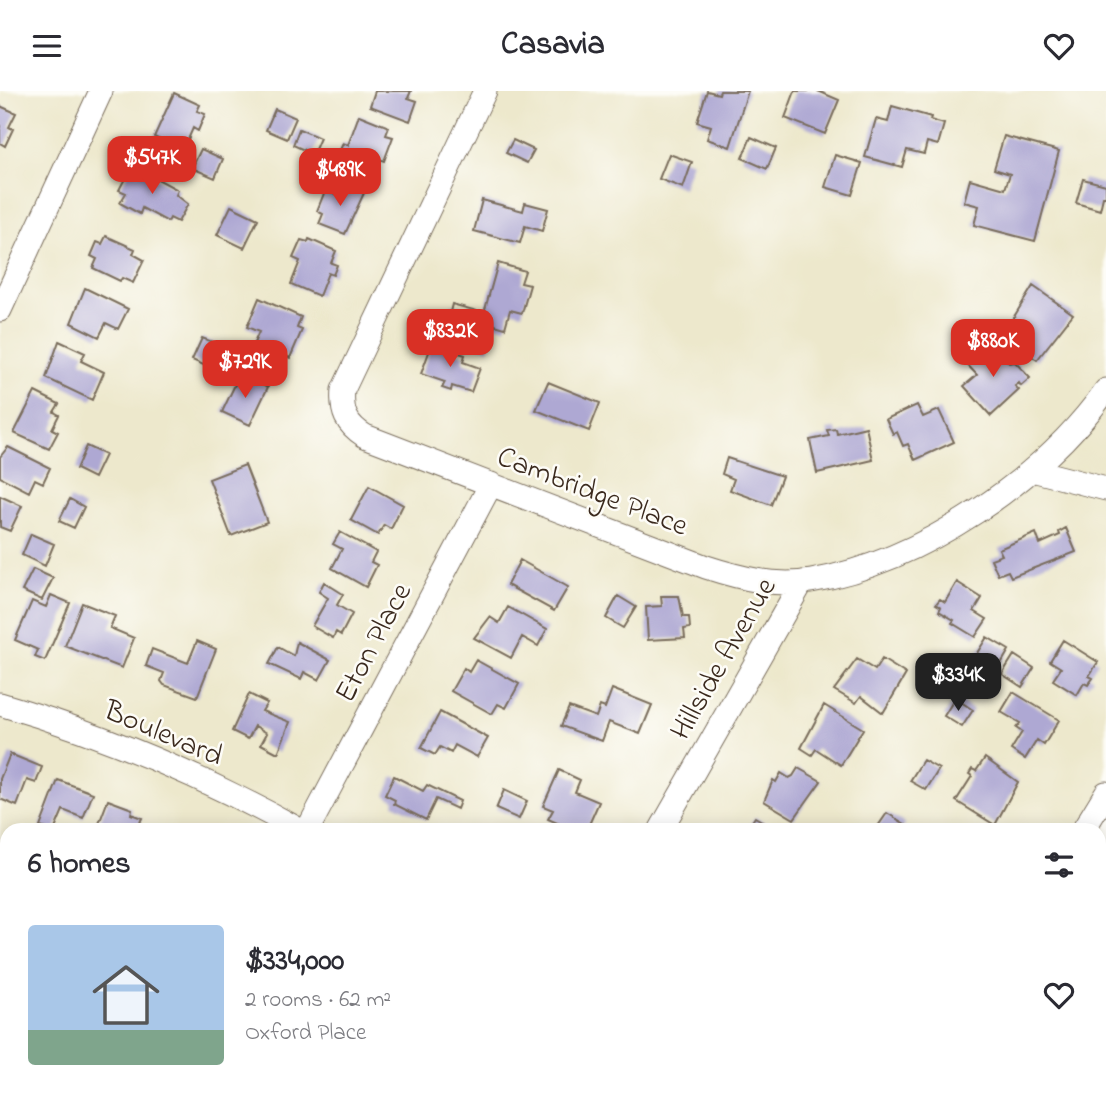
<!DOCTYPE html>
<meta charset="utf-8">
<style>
:root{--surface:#fff;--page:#f2f2f3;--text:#2b2b33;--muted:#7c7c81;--line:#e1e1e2;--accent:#d93025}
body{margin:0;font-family:"Indie Flower",sans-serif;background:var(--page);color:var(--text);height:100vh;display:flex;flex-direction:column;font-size:26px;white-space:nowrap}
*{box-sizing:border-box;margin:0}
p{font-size:23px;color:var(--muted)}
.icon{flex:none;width:38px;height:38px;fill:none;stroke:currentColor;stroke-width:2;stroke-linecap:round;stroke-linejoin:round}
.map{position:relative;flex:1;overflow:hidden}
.drawer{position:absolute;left:0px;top:732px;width:1106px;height:275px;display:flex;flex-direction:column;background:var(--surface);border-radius:21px 21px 0 0;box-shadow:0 4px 18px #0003}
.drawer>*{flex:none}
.price{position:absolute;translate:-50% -60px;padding:0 16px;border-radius:14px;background:var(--accent);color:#fff;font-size:23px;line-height:46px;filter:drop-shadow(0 2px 4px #0008)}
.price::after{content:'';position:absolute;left:50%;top:42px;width:21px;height:16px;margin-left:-10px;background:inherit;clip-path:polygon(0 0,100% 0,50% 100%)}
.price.current{background:#222;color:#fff}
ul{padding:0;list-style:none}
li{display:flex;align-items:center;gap:21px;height:175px;padding:0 28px}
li+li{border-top:2px solid var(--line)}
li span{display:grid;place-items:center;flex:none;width:196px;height:140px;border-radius:7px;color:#555}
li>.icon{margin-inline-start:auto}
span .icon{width:84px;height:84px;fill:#fffc;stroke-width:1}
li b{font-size:30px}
h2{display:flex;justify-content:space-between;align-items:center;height:84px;padding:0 28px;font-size:30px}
header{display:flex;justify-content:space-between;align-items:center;height:91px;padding:0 28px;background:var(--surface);font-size:32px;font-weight:700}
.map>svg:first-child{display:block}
.forest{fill:#74bc81;stroke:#587350;stroke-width:2}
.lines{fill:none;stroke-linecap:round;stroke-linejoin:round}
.stream{stroke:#59c2d6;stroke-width:7}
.building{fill:#aea8d3}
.street-casing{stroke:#796c5b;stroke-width:25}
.street{stroke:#fff;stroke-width:23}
.labels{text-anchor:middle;stroke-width:5;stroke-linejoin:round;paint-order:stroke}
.street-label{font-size:30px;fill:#3b2a1e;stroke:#fdfcf7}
</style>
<header><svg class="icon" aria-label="menu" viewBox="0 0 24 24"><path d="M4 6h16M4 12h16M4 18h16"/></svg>Casavia<svg class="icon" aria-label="heart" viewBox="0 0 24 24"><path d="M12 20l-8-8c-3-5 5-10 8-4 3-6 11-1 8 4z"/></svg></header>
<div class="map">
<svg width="1106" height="1005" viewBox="0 0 1106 1005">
<rect width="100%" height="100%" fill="#fdfcf7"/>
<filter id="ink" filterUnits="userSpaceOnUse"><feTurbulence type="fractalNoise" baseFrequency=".0143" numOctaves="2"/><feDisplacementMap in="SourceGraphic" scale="14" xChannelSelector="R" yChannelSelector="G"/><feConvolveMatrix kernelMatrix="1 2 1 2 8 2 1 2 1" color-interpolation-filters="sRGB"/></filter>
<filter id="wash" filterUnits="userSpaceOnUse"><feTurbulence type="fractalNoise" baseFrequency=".00686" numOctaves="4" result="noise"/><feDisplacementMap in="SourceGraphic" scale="28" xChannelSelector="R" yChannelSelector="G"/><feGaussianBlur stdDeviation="1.57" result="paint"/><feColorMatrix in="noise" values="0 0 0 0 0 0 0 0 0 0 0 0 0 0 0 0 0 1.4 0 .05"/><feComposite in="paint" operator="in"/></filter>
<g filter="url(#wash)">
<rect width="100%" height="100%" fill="#ede8cc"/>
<path class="forest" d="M0 827 7 836V999H438L450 1005H0Z"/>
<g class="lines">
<path class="stream" d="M0 882 7 881
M457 999 469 1005"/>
</g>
<g id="blocks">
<path class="building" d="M375 0H411L408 7 417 10 410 30 370 15Z
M707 0 719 3 720 0H748L730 56 707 48 711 35 697 31Z
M795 0H818L839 9 825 43 785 27Z
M174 2 200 14 197 20 205 23 198 40 193 37 183 60 154 46Z
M0 15 16 22 9 36 13 38 5 55 0 52Z
M892 15 931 26 930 29 944 33 938 54 927 51 924 63 907 59 902 76 865 66 876 28 888 31Z
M275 18 296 27 287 48 266 39Z
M359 24 389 36 386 44 393 46 384 70 377 67 373 78 338 64 343 52 348 54Z
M299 38 320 47 313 63 293 54Z
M1004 45 1059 60 1035 150 974 134 979 115 964 111 970 88 1005 98 1010 83 994 78Z
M751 46 776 57 767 78 742 67Z
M513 49 534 59 527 72 506 62Z
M201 58 223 68 215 87 192 77Z
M669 63 692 71 683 97 659 88Z
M835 64 862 72 852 104 825 96Z
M130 78 139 83 141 79 178 99 176 104 188 113 178 131 170 127 168 131 142 117 140 123 120 112 126 102 119 99Z
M1083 88 1106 94V106H1103L1100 119 1076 112Z
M341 93 364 102 345 143 319 133 323 123 317 120 325 100 337 104Z
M482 109 523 120 525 112 548 118 542 140 525 135 520 152 474 140Z
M231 115 258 128 244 157 217 144Z
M106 145 135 158 133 163 144 169 133 192 122 187 120 190 93 177 97 168 91 165 97 151 102 153Z
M309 148 336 160 331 172 337 174 333 184 328 182 319 205 291 193 300 170 293 167 301 149 308 151Z
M498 172 525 180 521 192 530 194 522 222 510 219 505 237 495 234 489 258 444 245 452 213 484 222Z
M1033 195 1073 223 1037 269 1002 245Z
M85 197 128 218 118 238 106 232 99 246 71 232Z
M259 207 301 226 297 237 302 239 290 267 254 252 259 241 247 236Z
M202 247 225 256 215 279 192 269Z
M59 250 85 262 81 270 104 281 92 309 46 287Z
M976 252 992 270 1000 262 1009 272 1015 271 1030 287 1021 295 1019 292 1015 295 1019 299 991 325 964 295 977 284 960 266Z
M432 253 465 264 463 271 480 277 471 301 452 295 451 300 442 297 445 291 421 283Z
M240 283 268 296 250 334 222 321Z
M548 291 600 312 589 340 536 319Z
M35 301 59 313 54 321 59 324 52 338 58 341 49 358 14 342Z
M917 314 923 326 939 319 954 351 915 369 908 353 903 355 897 341 893 343 886 328Z
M866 336 873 369 817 382 810 349 829 345 827 339 836 338 837 343Z
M86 355 105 364 94 387 76 378Z
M8 356 50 377 43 392 35 388 29 401 0 386V366Z
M727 367 782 385 771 414 730 399 734 388 722 383Z
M245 374 267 431 231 445 209 388Z
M369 395 403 414 391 438 384 434 378 444 351 429Z
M0 405 22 415 10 440 0 436Z
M70 408 84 416 74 437 59 430Z
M1066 437 1076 461 1011 486 1008 480 998 484 991 468 1002 464 999 458 1036 442 1040 453 1060 444 1059 441Z
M340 441 376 461 371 471 377 474 366 496 332 477 342 458 333 453Z
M31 443 54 453 45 475 22 464Z
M520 469 568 496 554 520 507 494Z
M33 478 53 487 42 509 22 500Z
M324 491 343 503 337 514 352 523 341 544 336 541 333 547 312 535 328 507 319 501Z
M957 491 982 507 974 520 987 528 975 546 952 532 954 529 939 520 941 516 936 513 940 508 945 511Z
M51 504 70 512 45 570 35 566 38 559 15 549 32 510 46 516Z
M618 505 636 516 623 537 606 527Z
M661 505H679L683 526H689L690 537 684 538 685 547 648 549 646 516 662 515Z
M82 512 115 525 110 537 134 547 122 577 65 555Z
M508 516 547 538 538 555 522 546 511 567 474 547 490 526 499 532Z
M987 546 1009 559 999 576 977 562Z
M1063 549 1098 571 1089 585 1093 587 1088 594 1084 592 1077 604 1053 589 1061 577 1050 570Z
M197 550 216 558 197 606 164 594 161 590 164 582 146 575 152 558 188 572Z
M297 551 330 569 319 589 304 581 301 588 269 573 278 556 294 565Z
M1014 564 1034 577 1022 596 1002 583Z
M857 568 875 579 882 568 906 583 883 622 861 605 856 612 834 599Z
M476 569 519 593 506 617 498 613 492 623 451 600 464 577 469 581Z
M612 598 652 614 640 643 609 631 602 650 561 635 569 616 596 626 600 615 605 617Z
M1013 601 1059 629 1044 654 1037 649 1025 668 1011 659 1022 641 1016 637 1020 632 1001 621Z
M249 603 267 612 262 620 290 631 278 662 261 653 267 642 255 635 248 648 232 640Z
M955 607 973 619 962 636 944 625Z
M824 614 863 638 841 674 816 658 812 664 801 657Z
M440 621 488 647 477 666 455 654 451 662 440 656 435 664 421 657Z
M10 663 42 676 36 692 27 689 17 715 0 708V688Z
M985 667 1018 691 995 734 956 710 972 685 969 683 972 678 976 680Z
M923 669 939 678 926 699 910 690Z
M798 677 821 690 794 728 764 710 773 689 776 691 781 682 789 687 793 685Z
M559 679 580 689 575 701 599 711 587 738H571L548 728 553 719 543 715Z
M394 685 423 700 427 694 460 710 457 718 436 708 426 729 394 713 395 709 385 704Z
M58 689 93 702 83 727 63 719 55 738H47L40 736Z
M504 699 527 710 519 728 496 718Z
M108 709 132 718 131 723 142 727 137 738H97Z
M887 722 905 733 901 738H876Z
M755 726 775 738H747Z
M1102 837 1106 839V862L1099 858Z
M1099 893 1106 898V932L1099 928Z
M649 999H680L679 1002 684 1005H646Z"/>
</g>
</g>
<g filter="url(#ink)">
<use href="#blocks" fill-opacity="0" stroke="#796c5b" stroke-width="2"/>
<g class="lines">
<defs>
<path id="street" d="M485 0 343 299C341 321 346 333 365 345L706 476C740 487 775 496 811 490 921 471 1042 389 1106 299
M0 219 101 0
M1032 379 1106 398
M0 613C103 643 204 686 298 738
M308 738 491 393
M661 738 802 491
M1084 738 1106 702
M1099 771 1106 776
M810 999 821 1005
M925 1005 929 999"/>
</defs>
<use href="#street" class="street-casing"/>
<use href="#street" class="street"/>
</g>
</g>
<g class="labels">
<g class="street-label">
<text transform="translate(593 399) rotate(21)" y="10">Cambridge Place</text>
<text transform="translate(372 551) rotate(-62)" y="10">Eton Place</text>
<text transform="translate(722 567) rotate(-60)" y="10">Hillside Avenue</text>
<text transform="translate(164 641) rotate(23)" y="10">Boulevard</text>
</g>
</g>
</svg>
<b class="price" style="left:152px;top:105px">$547K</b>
<b class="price" style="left:340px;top:117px">$489K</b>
<b class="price" style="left:450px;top:278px">$832K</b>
<b class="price" style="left:993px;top:288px">$880K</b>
<b class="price" style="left:245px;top:309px">$729K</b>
<b class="price current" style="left:958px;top:622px">$334K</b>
<section class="drawer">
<h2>6 homes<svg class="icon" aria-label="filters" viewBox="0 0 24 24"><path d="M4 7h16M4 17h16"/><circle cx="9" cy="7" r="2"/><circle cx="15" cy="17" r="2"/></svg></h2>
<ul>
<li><span style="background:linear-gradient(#a9c7e8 75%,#7fa58c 0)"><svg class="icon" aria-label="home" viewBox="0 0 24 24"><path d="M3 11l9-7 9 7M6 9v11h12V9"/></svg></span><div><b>$334,000</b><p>2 rooms · 62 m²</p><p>Oxford Place</p></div><svg class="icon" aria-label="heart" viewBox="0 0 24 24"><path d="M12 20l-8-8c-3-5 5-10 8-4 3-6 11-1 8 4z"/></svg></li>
</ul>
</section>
</div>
